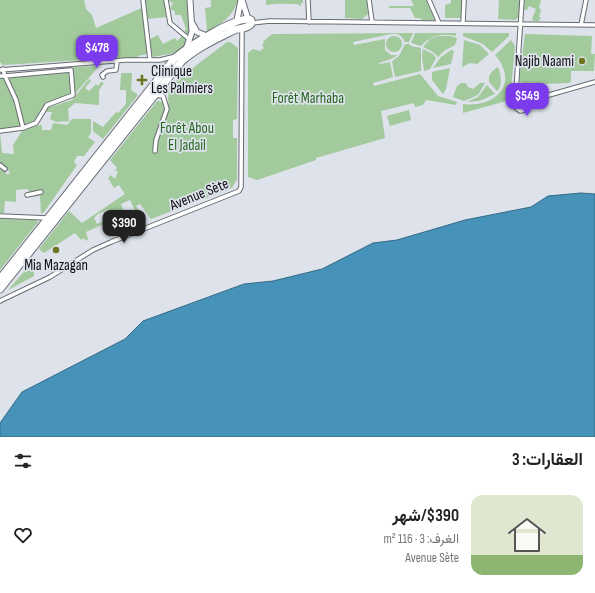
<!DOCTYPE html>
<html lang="ar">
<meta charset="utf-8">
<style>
:root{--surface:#fff;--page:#f6f6f6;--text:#202124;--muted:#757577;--accent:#7c3aed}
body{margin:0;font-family:"Sofia Sans Condensed",Vazirmatn,sans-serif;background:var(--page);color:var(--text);direction:rtl;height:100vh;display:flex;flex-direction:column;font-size:15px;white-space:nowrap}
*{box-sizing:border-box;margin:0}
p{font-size:13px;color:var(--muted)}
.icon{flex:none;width:22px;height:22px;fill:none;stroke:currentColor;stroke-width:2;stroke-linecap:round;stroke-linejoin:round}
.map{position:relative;height:437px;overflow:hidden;direction:ltr}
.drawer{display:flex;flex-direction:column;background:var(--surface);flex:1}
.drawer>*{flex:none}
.price{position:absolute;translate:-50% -34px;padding:0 9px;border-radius:8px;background:var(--accent);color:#fff;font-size:13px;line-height:26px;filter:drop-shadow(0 1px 2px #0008)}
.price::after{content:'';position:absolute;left:50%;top:24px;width:12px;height:9px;margin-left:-6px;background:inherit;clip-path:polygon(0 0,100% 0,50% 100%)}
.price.selected{background:#222;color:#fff}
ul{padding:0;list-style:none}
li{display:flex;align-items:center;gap:12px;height:100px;padding:0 12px}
li span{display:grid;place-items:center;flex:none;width:112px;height:80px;border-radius:12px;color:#555}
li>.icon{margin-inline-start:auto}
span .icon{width:48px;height:48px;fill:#fffc;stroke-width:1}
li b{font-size:17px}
h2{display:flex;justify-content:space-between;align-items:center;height:48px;padding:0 12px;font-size:17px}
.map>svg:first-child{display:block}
.green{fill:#a2ca9c}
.water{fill:#4692b8;stroke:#356a86}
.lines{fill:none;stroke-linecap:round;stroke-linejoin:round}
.street-casing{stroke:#686c73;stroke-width:5.5}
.secondary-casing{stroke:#686c73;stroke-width:7}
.highway-casing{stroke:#686c73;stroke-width:9}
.street{stroke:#fff;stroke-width:3.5}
.secondary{stroke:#fff;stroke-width:5}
.highway{stroke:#fff;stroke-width:7}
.poi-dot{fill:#6d751f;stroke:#dde2eb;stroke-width:1.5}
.labels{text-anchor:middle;stroke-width:3.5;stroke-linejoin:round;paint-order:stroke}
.poi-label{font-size:15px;fill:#0d0e11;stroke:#dde2eb;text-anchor:end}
.park-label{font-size:15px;fill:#27671f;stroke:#dde2eb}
.street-label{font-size:15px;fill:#0d0e11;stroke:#dde2eb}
</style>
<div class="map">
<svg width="595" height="437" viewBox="0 0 595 437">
<rect width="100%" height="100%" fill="#dde2eb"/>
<path class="green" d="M0 0H84L86 9 92 15 96 28 144 7 147 54 138 56V59L98 61V59L3 65 0 62Z
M145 0H164L166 17 148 19Z
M167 0H187C188 14 195 43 179 51 173 54 161 55 154 57L152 55 150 39 158 35 163 44 175 38 177 41 182 36 185 38 183 34 186 29 181 15H175V11L170 9 173 3Z
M211 0H238C234 15 221 25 207 31L205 8 211 7Z
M266 0H303V3H301V6L297 4C287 4 276 3 266 5Z
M345 0H367L368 14 362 19 345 18Z
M411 0H426L435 20H422L420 18H415L410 8H389V6H414Z
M451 0H462L461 18H445V5L451 3Z
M499 0H521L519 17 515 20 498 19Z
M525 0H541L539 8 541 10 539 17H541L539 21H534L532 19 536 9 529 6 527 10 524 9Z
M413 33 409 42H405L402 37 398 34H391L353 42 354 45 385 39V50L391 55H398L391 59 379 63 380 64 390 62 393 77 373 83 374 86 420 74 438 96 457 102 456 105 426 100 423 105 415 107 414 103 381 111 385 138 316 158V160L257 180 248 177V53L253 49 260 51 264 48 262 45 264 43 263 42 272 34Z
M415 33H456V36C442 33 431 35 421 46L411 43Z
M463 33H509V36L492 52 483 44 463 36Z
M525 34 592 36 591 54H595L594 71H571V82L568 83 523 85 519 80Z
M386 44a8 8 0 1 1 16 0a8 8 0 1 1-16 0Z
M438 36H450L457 38 455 45 444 51 438 57 433 52 423 47 430 39Z
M464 40 480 45 489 54 477 64 470 63 462 67Z
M511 40 515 46 510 100 463 113V104C495 108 520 84 495 55Z
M227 42H230L238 48 237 119 233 120V138H237V179L232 188 151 219 140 204 136 206 144 217 139 220 136 219 137 215 130 200 121 204 124 212 121 213 120 211 112 214 109 209 98 214 94 218 97 224 114 217 115 219 86 232 88 239 86 241 84 238 81 240 75 233 44 253 39 249 69 211 82 223 125 194 119 185 114 188 108 178 111 175 115 179 118 172 115 170 117 168 110 160 157 101 163 102 165 104 169 103 168 100 169 86Z
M405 44H409L411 46 421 48V71L395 77 392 61 399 56Z
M423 49 433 54 436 58 430 69 424 71 422 56Z
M451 50 454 51 451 64 433 68 441 57Z
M99 66 74 95 73 67Z
M498 67C501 74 503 86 497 91L489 82C488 74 492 71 498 67Z
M450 68 446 89 443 94 432 80V72Z
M68 73 72 94 45 105 34 122 25 126 17 99 10 81V78Z
M121 73H132L131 90 138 95 103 139 93 131V121L103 127 116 112 118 113 126 104V90H120Z
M0 78 5 79 16 105 20 127 0 129Z
M89 79 91 81 85 88 89 91 96 84 98 86 101 82 104 83 99 90V105L75 103 68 109 69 121 56 122 50 119 52 112H45L47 108 72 100Z
M461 83H466L468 87 473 89 480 83H485L478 95 464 101 453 97 457 86Z
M487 85 495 94 479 101 467 102 478 97Z
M409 110 411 120 390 126 387 116Z
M72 119H91V133L88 137 95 142 84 156H77L74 162 77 165 44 212 41 214 40 196 28 197 29 190 27 189 16 190V202L5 201 4 213H0V168L8 175 10 172 0 164V132L2 153 14 154 13 145 24 128 42 125V130H51L53 123 67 125Z
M0 219 36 220 38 222 0 270Z
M28 267 34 270V276L8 290Z"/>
<path class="water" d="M581 193 595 194V437H0V423L22 392 125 339 143 321 244 284 273 281 322 269 373 243 397 240 465 220 531 207 548 196Z"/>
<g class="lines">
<defs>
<path id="street" d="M143 0 150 60
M166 0 170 23 190 40
M308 0 309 22
M369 0 372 22
M429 0 439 23
M252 23 270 21 595 25
M463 23 464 0
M581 25 586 0
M0 70 126 60H160L176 56
M0 76H5L3 69
M103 77 102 75 107 71 116 70 117 61
M516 91 520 97H524L528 101
M528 101 595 82
M515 107 522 0
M515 107 520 111C526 111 529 107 528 101
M0 131 23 128 16 100 5 76 71 70 73 95 47 105 36 123 23 128
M155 151 156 140 167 109 163 96 155 95
M0 165 5 169
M27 195 41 192
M0 216 47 218
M0 301 50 277 93 250 111 242 239 191 241 187 242 29"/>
<path id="secondary" d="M242 0 248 19
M237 20 241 0
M192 23 197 32 207 36
M186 49 192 32 190 0"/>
<path id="highway" d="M0 279 174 59C185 49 238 14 251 20V24C246 29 240 28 234 30 216 39 196 48 181 62L0 289"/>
</defs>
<use href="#street" class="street-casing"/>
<use href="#secondary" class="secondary-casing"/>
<use href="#highway" class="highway-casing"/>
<use href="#street" class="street"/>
<use href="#secondary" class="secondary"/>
<use href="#highway" class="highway"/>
</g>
<g class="poi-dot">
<circle cx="582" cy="61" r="4"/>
<path d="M140 74h4v4h4v4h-4v4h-4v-4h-4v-4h4z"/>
<circle cx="56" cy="250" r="4"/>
</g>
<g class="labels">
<g class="poi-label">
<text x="574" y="66">Najib Naami</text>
<text x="151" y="76" text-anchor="start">Clinique<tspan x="151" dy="17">Les Palmiers</tspan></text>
<text x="56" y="270" text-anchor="middle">Mia Mazagan</text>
</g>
<g class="park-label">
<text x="308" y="103">Forêt Marhaba</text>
<text x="187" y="133">Forêt Abou<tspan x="187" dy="17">El Jadail</tspan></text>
</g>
<g class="street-label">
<text transform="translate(199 194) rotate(-22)" y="5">Avenue Sète</text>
</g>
</g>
</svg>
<b class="price" style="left:97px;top:69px">$478</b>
<b class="price" style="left:527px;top:117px">$549</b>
<b class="price selected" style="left:124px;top:244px">$390</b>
</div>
<section class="drawer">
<h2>العقارات: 3<svg class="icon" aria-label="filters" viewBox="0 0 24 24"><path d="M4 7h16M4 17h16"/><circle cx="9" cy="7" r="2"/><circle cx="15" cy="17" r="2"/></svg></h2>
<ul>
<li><span style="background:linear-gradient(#dfe7d0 75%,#8fb573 0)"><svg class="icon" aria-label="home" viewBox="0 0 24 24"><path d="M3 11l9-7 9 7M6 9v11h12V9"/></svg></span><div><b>$390/شهر</b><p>الغرف: 3 · 116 m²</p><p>Avenue Sète</p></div><svg class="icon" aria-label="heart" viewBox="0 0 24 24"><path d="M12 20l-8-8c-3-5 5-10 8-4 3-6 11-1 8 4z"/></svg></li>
</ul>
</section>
